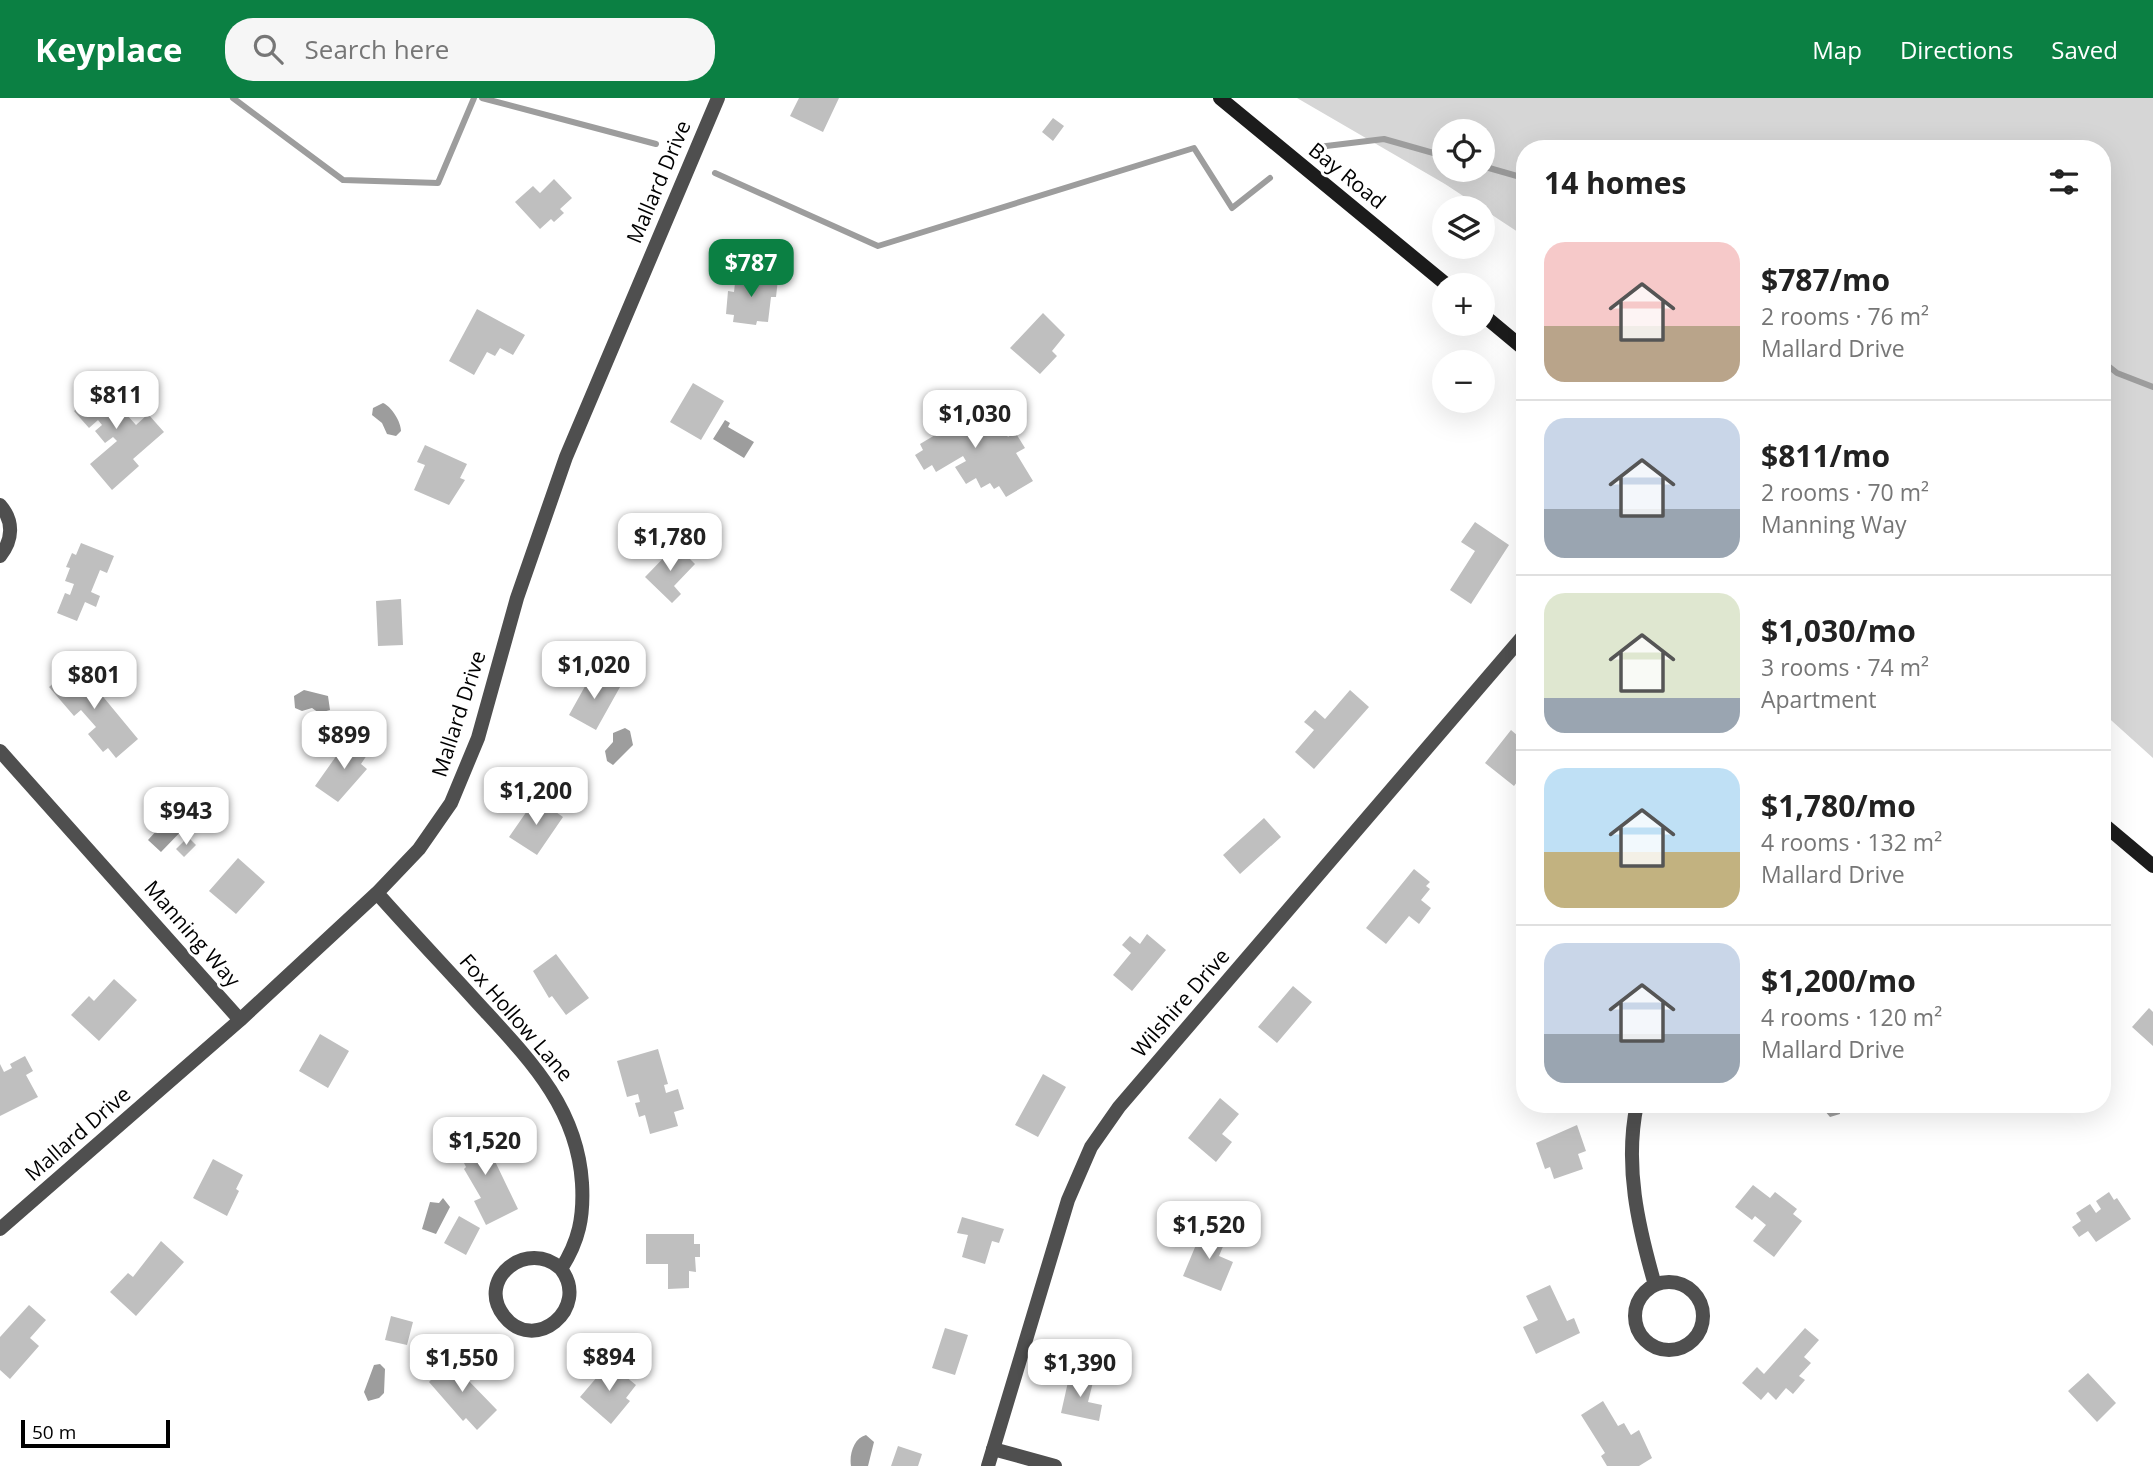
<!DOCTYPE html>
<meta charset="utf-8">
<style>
:root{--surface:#fff;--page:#f6f6f6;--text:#222;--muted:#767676;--line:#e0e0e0;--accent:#0b8043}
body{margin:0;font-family:"Open Sans",sans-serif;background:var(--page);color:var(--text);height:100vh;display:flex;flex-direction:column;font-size:26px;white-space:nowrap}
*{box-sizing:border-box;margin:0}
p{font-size:23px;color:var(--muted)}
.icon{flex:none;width:38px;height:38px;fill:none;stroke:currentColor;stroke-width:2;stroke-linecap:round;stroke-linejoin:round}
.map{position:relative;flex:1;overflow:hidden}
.side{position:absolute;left:1516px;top:42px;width:595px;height:973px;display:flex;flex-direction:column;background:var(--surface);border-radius:28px;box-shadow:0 7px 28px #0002}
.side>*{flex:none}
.tools{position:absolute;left:1432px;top:21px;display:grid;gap:14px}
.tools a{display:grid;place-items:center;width:63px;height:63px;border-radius:50%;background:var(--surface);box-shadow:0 7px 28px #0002;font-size:35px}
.scale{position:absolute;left:21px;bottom:18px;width:149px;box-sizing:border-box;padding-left:7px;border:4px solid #000;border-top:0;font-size:19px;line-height:24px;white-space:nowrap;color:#000;-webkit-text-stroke:5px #fff;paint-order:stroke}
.price{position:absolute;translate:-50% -60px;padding:0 16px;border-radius:14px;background:#fff;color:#222;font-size:23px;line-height:46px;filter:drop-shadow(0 2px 4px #0008)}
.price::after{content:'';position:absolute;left:50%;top:42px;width:21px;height:16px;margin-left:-10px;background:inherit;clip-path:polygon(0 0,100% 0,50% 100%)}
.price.on{background:var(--accent);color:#fff}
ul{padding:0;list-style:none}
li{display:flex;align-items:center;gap:21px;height:175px;padding:0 28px}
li+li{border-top:2px solid var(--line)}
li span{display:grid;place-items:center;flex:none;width:196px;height:140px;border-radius:21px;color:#555}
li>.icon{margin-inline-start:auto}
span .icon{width:84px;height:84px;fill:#fffc;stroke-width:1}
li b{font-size:30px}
h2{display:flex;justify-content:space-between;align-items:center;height:84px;padding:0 28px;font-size:30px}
header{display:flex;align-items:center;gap:42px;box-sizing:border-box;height:98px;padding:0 35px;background:var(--accent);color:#fff}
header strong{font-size:33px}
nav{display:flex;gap:38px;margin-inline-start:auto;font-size:24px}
.search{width:490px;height:63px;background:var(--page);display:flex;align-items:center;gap:18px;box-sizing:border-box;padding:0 24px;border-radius:28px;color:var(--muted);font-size:26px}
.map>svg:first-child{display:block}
.green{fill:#d6d6d6;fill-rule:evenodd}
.water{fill:#9d9d9d}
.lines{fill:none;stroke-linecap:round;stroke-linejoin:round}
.stream{stroke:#9d9d9d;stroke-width:6}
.building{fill:#bfbfbf}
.minor{stroke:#4f4f4f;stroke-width:14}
.tertiary{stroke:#4f4f4f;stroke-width:14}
.secondary{stroke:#1c1c1c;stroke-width:14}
.labels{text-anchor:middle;stroke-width:6;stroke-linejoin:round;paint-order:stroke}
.street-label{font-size:21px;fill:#000;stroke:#fff}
</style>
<header>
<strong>Keyplace</strong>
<div class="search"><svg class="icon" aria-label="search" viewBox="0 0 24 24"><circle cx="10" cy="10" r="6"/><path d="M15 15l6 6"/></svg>Search here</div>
<nav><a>Map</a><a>Directions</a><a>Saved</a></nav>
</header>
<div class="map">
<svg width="2153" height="1368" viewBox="0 0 2153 1368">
<rect width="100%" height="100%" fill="#fff"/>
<path class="green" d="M1297 0H2153V660L2102 614V51H1524V138L1445 86ZM1482 33V72H1444V33Z"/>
<path class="water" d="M383 305C392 309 401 324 401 333L396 338 387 336 382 325 372 317 373 310Z
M725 322 730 325 728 329 754 344 744 360 713 341Z
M304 592 328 598 330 612 319 615 312 610 302 613 295 610 294 598Z
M625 630 630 633 633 647 613 667 607 663 605 653 613 644V635Z
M175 712 189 725 161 754 148 742Z
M1819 1006H1839L1840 1016 1830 1019Z
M443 1100 450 1109 436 1136 422 1131 430 1104 439 1105Z
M374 1267 380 1266 385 1271 384 1295 379 1300 368 1303 364 1294Z
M866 1337 874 1344 868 1368H851C849 1356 854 1340 866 1337Z"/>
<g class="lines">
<path class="stream" d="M233 0 343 82 438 85 474 0
M482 0 656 46
M1318 49 1384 41 1444 58
M1482 68 1524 80
M715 75 878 148 1194 50 1232 110 1270 80
M2102 263 2117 275 2153 289"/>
</g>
<path class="building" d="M799 0H839L823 34 790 18Z
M1053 20 1064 28 1053 43 1042 34Z
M554 81 572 100 560 111 564 115 554 124 551 121 540 131 515 104 533 88 540 95Z
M736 176 778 181 776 199H771L768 224 757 223 756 227 733 224 734 217 726 216 728 193 734 194Z
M477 211 525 237 513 257 500 250 495 258 487 254 474 277 449 263Z
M1043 215 1065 237 1052 253 1057 258 1040 276 1010 250Z
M113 274 132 296 118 307 136 327 148 316 164 334 133 361 139 368 112 392 90 366 117 343 113 339 105 345 95 333 102 327 98 322 89 330 74 313 84 304 81 301 106 284 104 282Z
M693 285 724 303 701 342 670 324Z
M953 302 968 327 992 313 1008 339 1015 334 1025 350 1016 355 1033 383 1006 399 999 388 994 391 990 385 981 390 976 380 966 386 955 369 966 363 963 358 936 374 932 367 924 372 915 357 923 352 920 346 935 337 925 319Z
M425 347 467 366 460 380 465 382 449 407 414 392 425 367 417 364Z
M1475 424 1509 447 1471 506 1450 492 1475 453 1461 444Z
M81 445 114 458 107 475 100 472 91 494 100 498 96 509 85 504 77 523 57 515 65 495 70 497 74 486 65 483 70 470 66 469 72 455 76 457Z
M676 447 695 466 674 488 681 496 672 505 645 479Z
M401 501 403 547 378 548 376 503Z
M76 566 138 641 116 660 108 650 103 654 88 636 96 629 81 612 74 618 49 589Z
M593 574 620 589 596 632 569 617Z
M1350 592 1369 609 1314 671 1295 654 1314 632 1304 624 1315 612 1325 621Z
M1511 632 1524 643V658L1516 667 1524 675 1514 688 1485 665Z
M349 640 369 654 361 666 367 671 338 704 315 688Z
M536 700 563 719 537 757 509 739Z
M1264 720 1281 739 1240 776 1223 757Z
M188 739 196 747 184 759 176 751Z
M238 760 265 784 236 816 209 793Z
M1414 771 1430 784 1426 788 1430 791 1421 802 1431 810 1419 826 1409 818 1386 846 1366 830Z
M1147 836 1166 852 1132 893 1113 877 1131 855 1122 847 1130 838 1140 846Z
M556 856 589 900 566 917 552 898 549 900 533 873Z
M114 881 137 902 99 943 71 917 89 898 94 903Z
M1293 888 1312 904 1277 945 1258 929Z
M2149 910 2153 914V948L2132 929Z
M320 936 349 953 328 990 299 973Z
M658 951 668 986 664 987 666 995 678 991 684 1011 674 1014 678 1028 650 1036 645 1017 639 1019 635 1005 640 1004 638 996 627 999 617 963Z
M25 958 33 973 26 977 38 999 0 1018V966L4 974 12 970 10 966Z
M1043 976 1066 989 1038 1039 1015 1027Z
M1220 1000 1239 1016 1222 1036 1232 1044 1216 1064 1188 1040Z
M1577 1027 1586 1053 1578 1056 1583 1071 1554 1081 1550 1069 1545 1071 1536 1045Z
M479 1030 518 1111 486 1127 474 1103 481 1100 464 1071 466 1069 453 1043Z
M213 1061 243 1077 236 1091 239 1093 227 1118 193 1100Z
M1753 1087 1770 1100 1775 1094 1797 1111 1793 1116 1802 1123 1774 1159 1753 1143 1766 1127 1755 1118 1752 1122 1735 1109Z
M2109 1094 2114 1102 2117 1100 2131 1121 2096 1144 2088 1133 2079 1139 2072 1129 2081 1123 2076 1115 2090 1106 2096 1115 2101 1111 2096 1103Z
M459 1118 480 1130 466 1157 444 1145Z
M962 1119 1004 1131 999 1145 992 1143 985 1166 962 1159 968 1137 957 1135Z
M1203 1130 1227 1139 1219 1158 1233 1164 1221 1193 1183 1178Z
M646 1136H694V1146H700V1159H695L696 1174 689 1173V1190L668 1191V1166H646Z
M161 1143 184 1164 136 1218 110 1194 128 1175 133 1179Z
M1550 1187 1567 1223 1574 1220 1580 1235 1536 1256 1523 1229 1538 1222 1526 1198Z
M29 1207 46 1222 30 1240 39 1248 10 1281 0 1272V1239Z
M391 1218 413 1224 407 1247 385 1242Z
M945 1230 968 1237 955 1277 932 1270Z
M1805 1230 1819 1242 1804 1259 1811 1265 1799 1278 1805 1282 1793 1296 1786 1290 1776 1302 1768 1294 1761 1302 1742 1285 1757 1269 1764 1276Z
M454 1258 469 1273 464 1278 497 1312 477 1332 466 1320 463 1323 429 1284Z
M609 1265 636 1287 626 1300 630 1303 611 1326 580 1299Z
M1070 1275 1094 1280 1088 1304 1102 1307 1099 1323 1061 1315Z
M2088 1275 2116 1305 2097 1324 2068 1293Z
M1603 1303 1618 1328 1624 1325 1631 1337 1639 1332 1652 1360 1639 1368H1607L1601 1358 1605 1355 1581 1317Z
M898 1348 922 1356 918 1368H891Z"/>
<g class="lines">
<path class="minor" d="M0 407C14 423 13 442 0 458
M0 653 240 922
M377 795C409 831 442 866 474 901 525 957 577 1006 582 1085 584 1119 579 1143 561 1171 528 1140 475 1181 504 1218 534 1257 591 1210 561 1171
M1637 1006C1624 1067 1638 1128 1655 1187
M0 1131 240 922 377 795 419 751 451 705 478 640 517 500 566 359 718 0
M1635 1218a34 34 0 1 1 68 0a34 34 0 1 1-68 0Z
M993 1351 1055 1368"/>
<path class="tertiary" d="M988 1368 1068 1102 1091 1049 1119 1009 1524 537"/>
<path class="secondary" d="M1220 0 1447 187
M1482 216 1524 251
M2102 725 2153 768"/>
</g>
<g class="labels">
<g class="street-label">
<text transform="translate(1347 78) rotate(39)" y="7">Bay Road</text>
<text transform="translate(659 84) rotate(-67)" y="7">Mallard Drive</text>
<text transform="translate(459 616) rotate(-72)" y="7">Mallard Drive</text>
<text transform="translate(192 836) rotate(49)" y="7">Manning Way</text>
<text transform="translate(1181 905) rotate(-49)" y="7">Wilshire Drive</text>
<text transform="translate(516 920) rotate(49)" y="7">Fox Hollow Lane</text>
<text transform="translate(78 1036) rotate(-41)" y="7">Mallard Drive</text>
</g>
</g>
</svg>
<div class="tools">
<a><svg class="icon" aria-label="locate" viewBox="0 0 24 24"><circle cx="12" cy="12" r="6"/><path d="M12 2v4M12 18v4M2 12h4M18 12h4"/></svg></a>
<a><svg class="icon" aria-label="layers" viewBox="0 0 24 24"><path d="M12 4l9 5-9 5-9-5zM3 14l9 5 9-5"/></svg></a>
<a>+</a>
<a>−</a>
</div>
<div class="scale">50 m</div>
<b class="price on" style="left:751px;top:201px">$787</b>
<b class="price" style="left:116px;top:333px">$811</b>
<b class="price" style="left:975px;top:352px">$1,030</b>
<b class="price" style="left:670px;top:475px">$1,780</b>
<b class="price" style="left:594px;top:603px">$1,020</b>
<b class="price" style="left:94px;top:613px">$801</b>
<b class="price" style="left:344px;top:673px">$899</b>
<b class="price" style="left:536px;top:729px">$1,200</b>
<b class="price" style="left:186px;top:749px">$943</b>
<b class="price" style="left:485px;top:1079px">$1,520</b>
<b class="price" style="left:1209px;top:1163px">$1,520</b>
<b class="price" style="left:609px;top:1295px">$894</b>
<b class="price" style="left:462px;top:1296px">$1,550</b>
<b class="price" style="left:1080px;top:1301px">$1,390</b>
<section class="side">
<h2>14 homes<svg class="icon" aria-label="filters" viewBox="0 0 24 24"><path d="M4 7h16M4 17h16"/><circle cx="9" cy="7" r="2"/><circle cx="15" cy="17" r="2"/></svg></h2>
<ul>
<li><span style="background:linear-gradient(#f6c9c9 60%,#b9a48a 0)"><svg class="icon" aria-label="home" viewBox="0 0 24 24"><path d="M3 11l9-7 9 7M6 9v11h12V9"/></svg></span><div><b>$787/mo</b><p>2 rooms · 76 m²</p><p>Mallard Drive</p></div></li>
<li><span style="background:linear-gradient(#c9d6e8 65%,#9aa5b1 0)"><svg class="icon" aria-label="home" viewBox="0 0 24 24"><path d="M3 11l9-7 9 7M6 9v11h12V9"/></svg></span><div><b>$811/mo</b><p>2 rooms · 70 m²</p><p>Manning Way</p></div></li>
<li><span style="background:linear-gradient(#dfe7d0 75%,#9aa5b1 0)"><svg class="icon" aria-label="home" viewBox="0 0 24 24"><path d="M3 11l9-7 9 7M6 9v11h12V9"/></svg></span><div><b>$1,030/mo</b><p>3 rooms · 74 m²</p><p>Apartment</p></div></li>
<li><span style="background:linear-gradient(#bfe0f5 60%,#c2b280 0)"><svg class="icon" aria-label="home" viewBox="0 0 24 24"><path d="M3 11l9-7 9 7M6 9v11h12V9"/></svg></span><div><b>$1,780/mo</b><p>4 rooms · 132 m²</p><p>Mallard Drive</p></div></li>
<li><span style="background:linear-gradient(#c9d6e8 65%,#9aa5b1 0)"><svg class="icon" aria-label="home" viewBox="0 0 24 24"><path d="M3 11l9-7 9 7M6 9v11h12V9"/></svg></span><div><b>$1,200/mo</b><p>4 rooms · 120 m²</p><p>Mallard Drive</p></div></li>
</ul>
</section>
</div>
